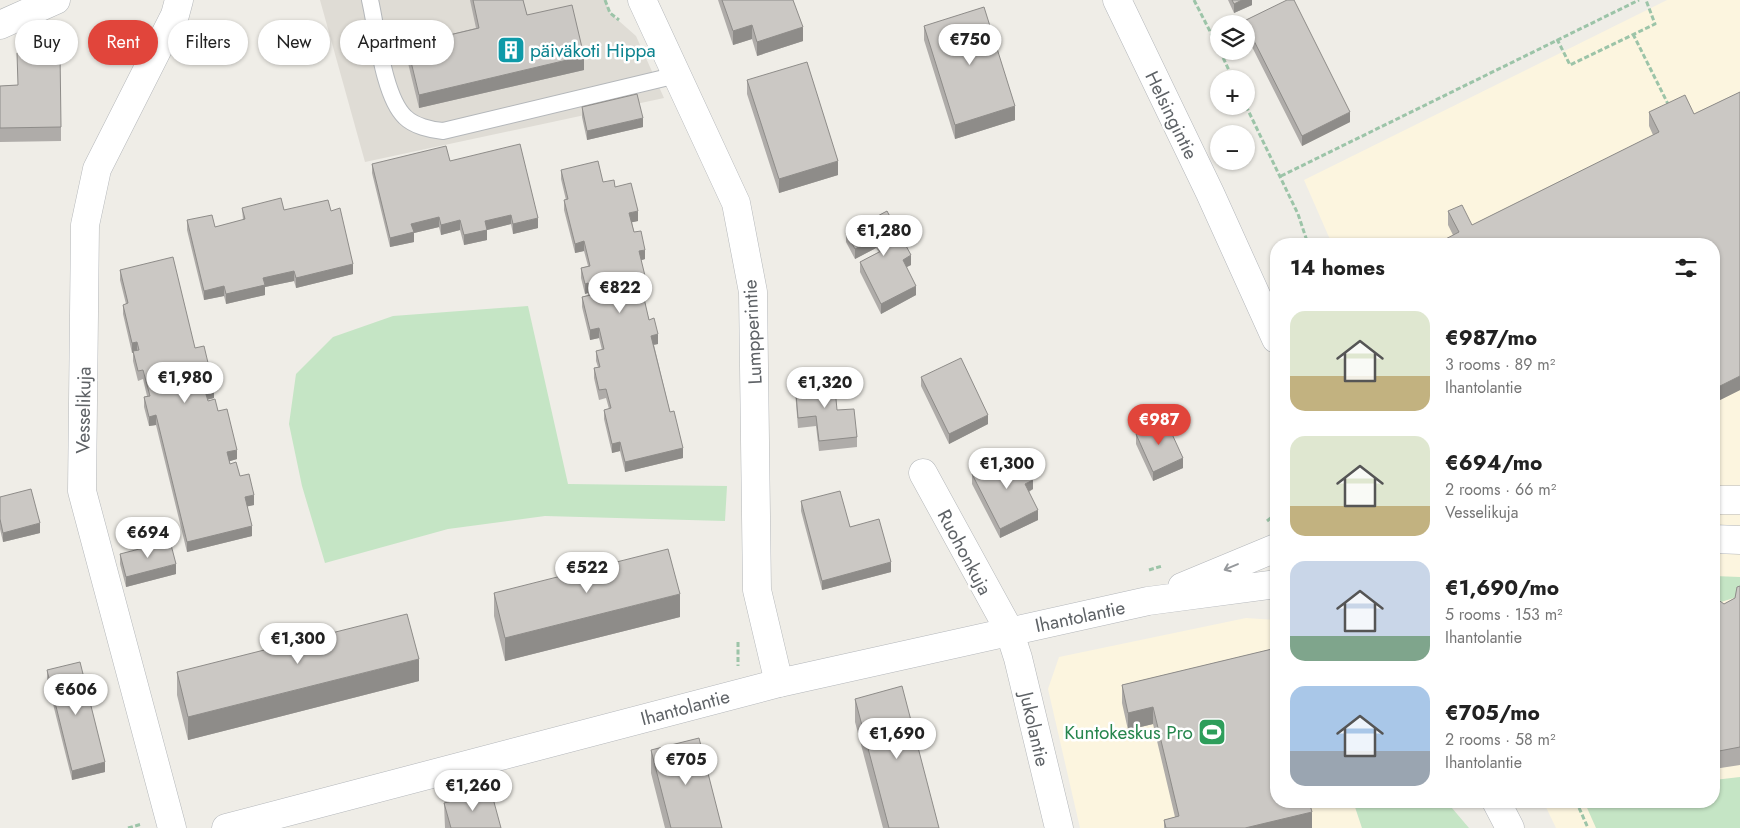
<!DOCTYPE html>
<meta charset="utf-8">
<style>
:root{--surface:#fff;--page:#f2f2f2;--text:#222;--muted:#767676;--accent:#e1453b}
body{margin:0;font-family:Jost,sans-serif;background:var(--page);color:var(--text);height:100vh;display:flex;flex-direction:column;font-size:19px;white-space:nowrap}
*{box-sizing:border-box;margin:0}
p{font-size:16px;color:var(--muted)}
.icon{flex:none;width:28px;height:28px;fill:none;stroke:currentColor;stroke-width:2;stroke-linecap:round;stroke-linejoin:round}
.map{position:relative;flex:1;overflow:hidden}
.panel{position:absolute;left:1270px;top:238px;width:450px;height:570px;display:flex;flex-direction:column;background:var(--surface);border-radius:20px;box-shadow:0 1px 4px #0004}
.panel>*{flex:none}
.guide{position:absolute;left:15px;top:20px;width:475px;height:45px;display:flex;gap:10px}
.buttons{position:absolute;left:1210px;top:15px;display:grid;gap:10px}
.buttons a{display:grid;place-items:center;width:45px;height:45px;border-radius:50%;background:var(--surface);box-shadow:0 1px 4px #0004;font-size:25px}
.price{position:absolute;translate:-50% -42px;padding:0 11px;border-radius:18px;background:#fff;color:#222;font-size:16px;line-height:32px;filter:drop-shadow(0 1px 2px #0008)}
.price::after{content:'';position:absolute;left:50%;top:30px;width:15px;height:11px;margin-left:-8px;background:inherit;clip-path:polygon(0 0,100% 0,50% 100%)}
.price.on{background:var(--accent);color:#fff}
ul{padding:0;list-style:none}
li{display:flex;align-items:center;gap:15px;height:125px;padding:0 20px}
li span{display:grid;place-items:center;flex:none;width:140px;height:100px;border-radius:15px;color:#555}
li>.icon{margin-inline-start:auto}
span .icon{width:60px;height:60px;fill:#fffc;stroke-width:1}
li b{font-size:21px}
h2{display:flex;justify-content:space-between;align-items:center;height:60px;padding:0 20px;font-size:21px}
.pill{padding:0 18px;border-radius:22px;background:var(--surface);box-shadow:0 1px 4px #0004;font-size:18px;line-height:45px}
.pill.on{background:var(--accent);color:#fff}
.map>svg:first-child{display:block}
.commercial{fill:#fcf5df}
.education{fill:#dfdcd5}
.green{fill:#c5e5c5}
.lines{fill:none;stroke-linecap:round;stroke-linejoin:round}
.lane-casing{stroke:#b4b7ba;stroke-width:18}
.street-casing{stroke:#b4b7ba;stroke-width:29}
.secondary-casing{stroke:#b3b6ba;stroke-width:29}
.path{stroke:#9cc4a8;stroke-width:3;stroke-dasharray:5 2.5;stroke-linecap:butt}
.lane{stroke:#fff;stroke-width:16}
.street{stroke:#fff;stroke-width:28}
.secondary{stroke:#fff;stroke-width:28}
.wall{fill:#afaca9}
.shaded-wall{fill:#8e8c89}
.building{fill:#cbc8c4;stroke:#8e8c89}
.oneway{stroke:#96999c}
.labels{text-anchor:middle;stroke-width:5;stroke-linejoin:round;paint-order:stroke}
.culture-label{font-size:19px;fill:#0d838f;stroke:#fff;text-anchor:start}
.street-label{font-size:19px;fill:#5e6266;stroke:#fff}
.leisure-label{font-size:19px;fill:#27864d;stroke:#fff;text-anchor:end}
</style>
<div class="map">
<svg width="1740" height="828" viewBox="0 0 1740 828">
<rect width="100%" height="100%" fill="#efede7"/>
<path class="commercial" d="M1667 0H1740V828H1556L1543 801H1714V244H1332L1304 180Z
M1246 618 1276 620V801H1353L1362 828H1080L1048 689 1059 657Z"/>
<path class="education" d="M320 0H605L610 13 636 36 664 98 365 162Z"/>
<path class="green" d="M528 306 568 484 727 486 725 521 545 516 448 529 325 563 302 486 289 424 296 374 333 337 393 316Z
M1714 576 1740 577V596L1721 602 1714 608Z
M1740 777V828H1596L1584 801H1714V780Z
M1353 801H1446L1469 828H1362Z"/>
<g class="lines">
<defs>
<path id="lane" d="M370 0C377 30 383 96 405 117 414 126 431 130 443 131L677 75"/>
<path id="street" d="M642 0 736 203 753 292 757 590 779 683
M0 25 56 0
M923 473 1009 630 1018 658 1059 828
M172 828 82 491 85 225 97 169 175 15 179 0"/>
<path id="secondary" d="M1117 0 1210 193 1276 339
M1714 500H1740
M1714 539 1740 540
M1182 587 1276 548
M1496 801 1510 828
M226 828 779 683 1148 601 1276 584"/>
</defs>
<use href="#lane" class="lane-casing"/>
<use href="#street" class="street-casing"/>
<use href="#secondary" class="secondary-casing"/>
<path class="path" d="M605 0 610 13 619 20
M1194 0 1219 49
M1633 34 1669 106
M1557 39 1570 65 1655 24 1646 0
M1220 51 1233 79
M1246 106 1298 214 1308 244
M1281 176 1639 0
M1273 517 1276 509
M1267 521 1273 516
M1149 570 1162 566
M738 642V666
M1576 801 1588 828
M128 828 142 824"/>
<use href="#lane" class="lane"/>
<use href="#street" class="street"/>
<use href="#secondary" class="secondary"/>
</g>
<path class="wall" d="M470 0H523L527 15 584 70 419 108 407 59V45L476 28Z
M718 0H793L803 41 757 56 752 39 733 45Z
M1228 0H1252V5L1234 13Z
M1244 21 1350 122 1302 146 1246 35V24H1244Z
M924 26 1015 120 955 139 924 40Z
M747 80 838 175 779 193 747 94Z
M18 85 61 127V141L0 142V86Z
M1740 92V390L1714 403 1453 235 1448 225V211L1472 225 1653 135 1649 126V112L1694 114Z
M582 107 643 127 587 140 582 117Z
M450 161 538 228 513 234 511 224 487 230V240L464 245 460 230 441 235 439 227 414 233V242L390 247 372 173V164Z
M561 170 603 182 615 187 638 221 632 222 634 232 645 259 641 260 646 289 642 290 649 320 658 344 654 345 670 412 683 458 625 472 620 451 612 453 604 419V410L609 409 606 398 599 400 594 378V368L598 367 596 361V351L602 350 599 338 590 340 582 307V297L588 295V293L585 294 581 278V268L588 266 584 251 575 253 564 210V200H566L561 179Z
M242 208 284 210 331 211 353 274 296 288 294 281 265 287V295L226 304 224 296 204 300 187 230V220L215 227 243 220Z
M887 211 911 265 906 267 916 295 881 314 860 272V262L879 252 876 248 855 259 846 242V233Z
M120 270 195 348 214 398 207 400 218 411 237 459 230 461V464L240 476 254 505 247 506 252 536 187 552 156 425 149 426 144 407V397L147 396 143 379 138 381 133 361V352L132 353 123 314V305L126 304 120 280Z
M921 377 988 424 949 444 921 386Z
M795 381 837 410 857 437V447L819 451 816 426 798 428 795 391Z
M1136 434 1183 468 1153 481 1136 444Z
M972 474 1033 489 1029 492 1038 520 1000 538 972 484Z
M0 497 40 533 3 542 0 529Z
M801 501 850 527 891 572 822 590 801 511Z
M120 554 176 574 126 587 120 564Z
M1740 586V765L1714 769V602L1724 604 1735 598Z
M494 593 680 617 505 661 494 616Z
M1272 649 1312 828H1164V820L1175 817 1153 724 1128 730 1122 703V685Z
M47 670 105 772 72 780 47 680Z
M177 672 419 681 188 740 177 695Z
M855 699 939 828H883L855 722Z
M651 750 722 828H665L651 773Z
M444 803 501 828H445Z"/>
<path class="shaded-wall" d="M1242 0H1252V5L1234 13V4Z
M752 25V39L733 45V31Z
M803 27V41L757 56V42Z
M584 56V70L419 108V95Z
M1015 106V120L955 139V125Z
M1350 112V122L1302 146V136Z
M643 118V127L587 140V131Z
M838 161V175L779 193V179Z
M638 211V221L629 223V213Z
M511 215V224L487 230V240L464 245V235L485 221Z
M439 217V227L414 233V242L390 247V238L411 224Z
M538 218V228L513 234V224Z
M460 220V230L441 235V225Z
M876 238V248L855 259V249Z
M584 241V251L575 253V244Z
M645 250V259L639 261V251Z
M911 255V265L903 269V260Z
M353 264V274L296 288V278Z
M294 271V281L265 287V295L226 304V294L263 278Z
M646 280V289L640 291V281Z
M588 283V293L585 294V284Z
M224 286V296L204 300V291Z
M916 286V295L881 314V304Z
M599 328V338L590 340V330Z
M658 334V344L651 345V336Z
M137 342V351L132 353V343Z
M1740 376V390L1714 403V389Z
M214 388V398L205 400V391Z
M156 415V425L149 426V417Z
M988 415V424L949 444V434Z
M620 442V451L612 453V444Z
M683 448V458L625 472V462Z
M237 450V459L227 462V452Z
M1183 458V468L1153 481V472Z
M1033 480V489L1025 493V484Z
M254 495V505L245 507V497Z
M1038 510V520L1000 538V529Z
M40 523V533L3 542V533Z
M252 526V536L187 552V542Z
M891 562V572L822 590V581Z
M176 564V574L126 587V577Z
M680 594V617L505 661V638Z
M419 659V681L188 740V717Z
M1153 707V724L1128 730V713Z
M105 762V772L72 780V771Z
M1312 812V828H1245Z"/>
<path class="building" d="M473 0H523L527 15 572 5 584 56 419 95 407 45 479 28Z
M722 0H793L803 27 757 42 752 25 733 31Z
M1232 0H1242L1234 4Z
M1287 0H1294L1350 112 1302 136 1244 21Z
M984 7 1015 106 955 125 924 26Z
M60 52 61 127 0 128V86L18 85 17 53Z
M807 62 838 161 779 179 747 80Z
M1740 92V376L1714 389V244H1436L1459 232 1448 211 1462 205 1472 225 1659 132 1649 112 1685 95 1694 114Z
M637 94 643 118 587 131 582 107Z
M520 144 538 218 513 224 511 215 485 221 487 230 464 235 460 220 441 225 439 217 411 224 414 232 390 238 372 164 446 146 450 161Z
M598 161 603 182 614 180 615 187 631 183 638 211 629 213 634 232 641 231 645 250 639 251 646 280 640 281 649 320 654 318 658 334 651 336 670 412 674 411 683 448 625 462 620 442 612 444 604 410 611 408 606 389 599 390 594 368 600 367 596 351 604 349 599 328 590 330 582 297 591 295 588 283 585 284 581 268 590 266 584 241 575 244 564 200 568 199 561 170Z
M281 198 284 210 328 200 331 211 340 208 353 264 296 278 294 271 263 278 265 285 226 294 224 286 204 291 187 220 212 215 215 227 245 219 242 208Z
M887 211 911 255 903 260 916 286 881 304 860 262 883 250 876 238 855 249 846 233Z
M173 257 195 348 204 346 214 388 205 391 208 401 215 399 218 411 227 409 237 450 227 452 230 464 236 462 240 476 249 474 254 495 245 497 252 526 187 542 156 415 149 417 144 397 150 396 143 370 138 371 133 351 139 350 137 342 132 343 123 305 128 303 120 270Z
M961 358 988 415 949 434 921 377Z
M834 377 837 410 854 409 857 437 819 441 816 416 798 418 795 381Z
M1166 421 1183 458 1153 472 1136 434Z
M1019 451 1033 480 1025 484 1038 510 1000 529 972 474Z
M31 489 40 523 3 533 0 519V497Z
M840 491 850 527 879 519 891 562 822 581 801 501Z
M170 541 176 564 126 577 120 554Z
M668 549 680 594 505 638 494 593Z
M1740 586V747L1714 752V602L1717 599 1724 604 1735 598 1737 587Z
M407 614 419 659 188 717 177 672Z
M1272 649 1276 665V801H1309L1312 812 1245 828H1166L1164 820 1179 816 1153 707 1128 713 1122 685Z
M80 662 105 762 72 771 47 670Z
M902 686 939 828H889L855 699Z
M699 738 722 828H671L651 750Z
M491 791 501 828H451L444 803Z"/>
<defs><path id="oneway-shaft" d="M-6 0H5M1.5-3L5.5 0L1.5 3" fill="none" stroke-width="1.6" stroke-linecap="round" stroke-linejoin="round" transform="scale(1.25)"/></defs>
<use class="oneway" href="#oneway-shaft" transform="translate(1231 567) rotate(157)"/>
<defs>
<symbol id="building-square" viewBox="-11 -11 22 22"><rect x="-9" y="-9" width="18" height="18" rx="4" fill="#0f9aa8" stroke="#fff"/><path d="M-4-6H4V6H1V3H-1V6H-4ZM-2.5-4.3h1.7v1.8h-1.7ZM.8-4.3h1.7v1.8H.8ZM-2.5-1h1.7V.8h-1.7ZM.8-1h1.7V.8H.8Z" fill="#fff"/></symbol>
<symbol id="stadium-square" viewBox="-11 -11 22 22"><rect x="-9" y="-9" width="18" height="18" rx="4" fill="#2e9e5b" stroke="#fff"/><path d="M0-5a6.5 5 0 1 0 0 10a6.5 5 0 1 0 0-10ZM-3.5-1.8h7v3.6h-7Z" fill="#fff"/></symbol>
</defs>
<g fill-rule="evenodd">
<use href="#building-square" x="495" y="34" width="32" height="32"/>
<use href="#stadium-square" x="1196" y="716" width="32" height="32"/>
</g>
<g class="labels">
<g class="culture-label">
<text x="530" y="57">päiväkoti Hippa</text>
</g>
<g class="street-label">
<text transform="translate(1172 115) rotate(64)" y="7">Helsingintie</text>
<text transform="translate(752 332) rotate(-93)" y="7">Lumpperintie</text>
<text transform="translate(83 410) rotate(-89)" y="7">Vesselikuja</text>
<text transform="translate(965 552) rotate(62)" y="7">Ruohonkuja</text>
<text transform="translate(1080 616) rotate(-12)" y="7">Ihantolantie</text>
<text transform="translate(685 707) rotate(-15)" y="7">Ihantolantie</text>
<text transform="translate(1035 729) rotate(77)" y="7">Jukolantie</text>
</g>
<g class="leisure-label">
<text x="1193" y="739">Kuntokeskus Pro</text>
</g>
</g>
</svg>
<div class="buttons">
<a><svg class="icon" aria-label="layers" viewBox="0 0 24 24"><path d="M12 4l9 5-9 5-9-5zM3 14l9 5 9-5"/></svg></a>
<a>+</a>
<a>−</a>
</div>
<b class="price" style="left:970px;top:66px">€750</b>
<b class="price" style="left:884px;top:257px">€1,280</b>
<b class="price" style="left:620px;top:314px">€822</b>
<b class="price" style="left:185px;top:404px">€1,980</b>
<b class="price" style="left:825px;top:409px">€1,320</b>
<b class="price on" style="left:1159px;top:446px">€987</b>
<b class="price" style="left:1007px;top:490px">€1,300</b>
<b class="price" style="left:148px;top:559px">€694</b>
<b class="price" style="left:587px;top:594px">€522</b>
<b class="price" style="left:298px;top:665px">€1,300</b>
<b class="price" style="left:76px;top:716px">€606</b>
<b class="price" style="left:897px;top:760px">€1,690</b>
<b class="price" style="left:686px;top:786px">€705</b>
<b class="price" style="left:473px;top:812px">€1,260</b>
<div class="guide">
<a class="pill">Buy</a>
<a class="pill on">Rent</a>
<a class="pill">Filters</a>
<a class="pill">New</a>
<a class="pill">Apartment</a>
</div>
<section class="panel">
<h2>14 homes<svg class="icon" aria-label="filters" viewBox="0 0 24 24"><path d="M4 7h16M4 17h16"/><circle cx="9" cy="7" r="2"/><circle cx="15" cy="17" r="2"/></svg></h2>
<ul>
<li><span style="background:linear-gradient(#dfe7d0 65%,#c2b280 0)"><svg class="icon" aria-label="home" viewBox="0 0 24 24"><path d="M3 11l9-7 9 7M6 9v11h12V9"/></svg></span><div><b>€987/mo</b><p>3 rooms · 89 m²</p><p>Ihantolantie</p></div></li>
<li><span style="background:linear-gradient(#dfe7d0 70%,#c2b280 0)"><svg class="icon" aria-label="home" viewBox="0 0 24 24"><path d="M3 11l9-7 9 7M6 9v11h12V9"/></svg></span><div><b>€694/mo</b><p>2 rooms · 66 m²</p><p>Vesselikuja</p></div></li>
<li><span style="background:linear-gradient(#c9d6e8 75%,#7fa58c 0)"><svg class="icon" aria-label="home" viewBox="0 0 24 24"><path d="M3 11l9-7 9 7M6 9v11h12V9"/></svg></span><div><b>€1,690/mo</b><p>5 rooms · 153 m²</p><p>Ihantolantie</p></div></li>
<li><span style="background:linear-gradient(#a9c7e8 65%,#9aa5b1 0)"><svg class="icon" aria-label="home" viewBox="0 0 24 24"><path d="M3 11l9-7 9 7M6 9v11h12V9"/></svg></span><div><b>€705/mo</b><p>2 rooms · 58 m²</p><p>Ihantolantie</p></div></li>
</ul>
</section>
</div>
